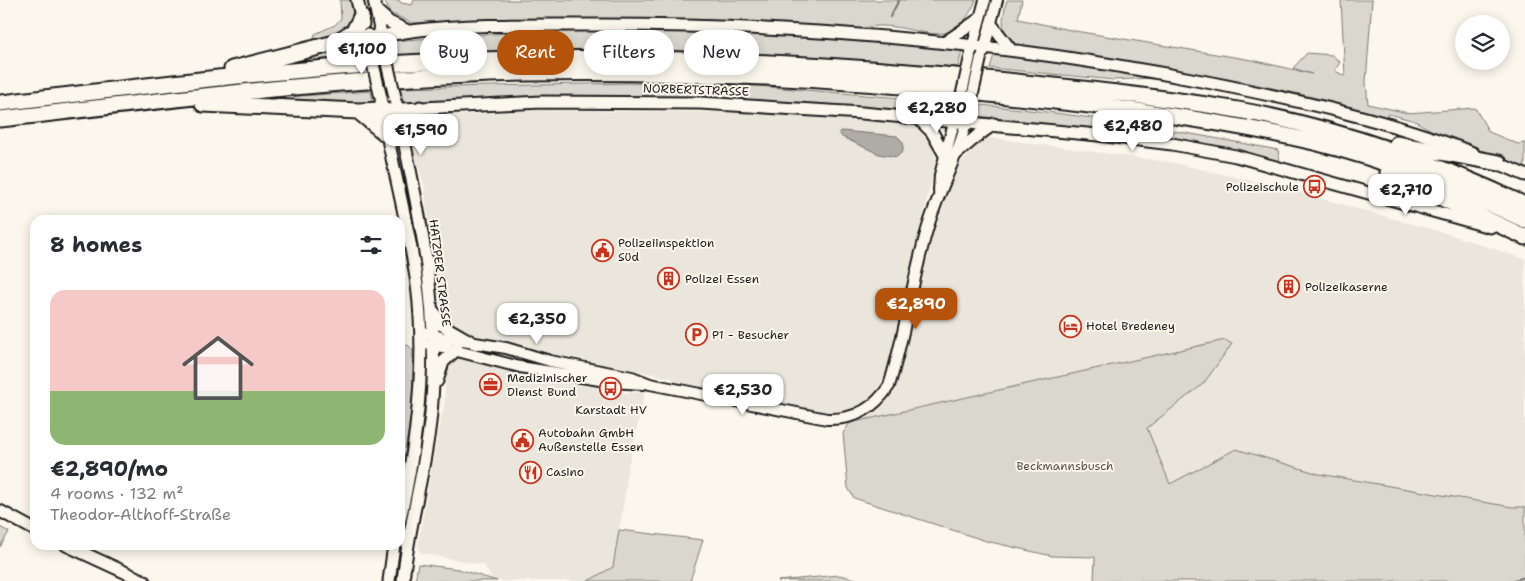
<!DOCTYPE html>
<meta charset="utf-8">
<style>
:root{--surface:#fff;--page:#f2f2f3;--text:#2b2b33;--muted:#7c7c81;--line:#e1e1e2;--accent:#b45309}
body{margin:0;font-family:"Shantell Sans",sans-serif;background:var(--page);color:var(--text);height:100vh;display:flex;flex-direction:column;font-size:19px;white-space:nowrap}
*{box-sizing:border-box;margin:0}
p{font-size:16px;color:var(--muted)}
.icon{flex:none;width:28px;height:28px;fill:none;stroke:currentColor;stroke-width:2;stroke-linecap:round;stroke-linejoin:round}
.map{position:relative;flex:1;overflow:hidden}
.drawer{position:absolute;left:30px;top:215px;width:375px;height:335px;display:flex;flex-direction:column;background:var(--surface);border-radius:15px;box-shadow:0 2px 12px #0003}
.drawer>*{flex:none}
.guide{position:absolute;left:420px;top:30px;width:475px;height:45px;display:flex;gap:10px}
.buttons{position:absolute;left:1455px;top:15px;display:grid;gap:10px}
.buttons a{display:grid;place-items:center;width:55px;height:55px;border-radius:50%;background:var(--surface);box-shadow:0 2px 12px #0003;font-size:25px}
.price{position:absolute;translate:-50% -42px;padding:0 11px;border-radius:10px;background:#fff;color:#222;font-size:16px;line-height:32px;filter:drop-shadow(0 1px 2px #0008)}
.price::after{content:'';position:absolute;left:50%;top:30px;width:15px;height:11px;margin-left:-8px;background:inherit;clip-path:polygon(0 0,100% 0,50% 100%)}
.price.selected{background:var(--accent);color:#fff}
ul{padding:0;list-style:none}
li{display:grid;align-content:center;gap:10px;height:265px;padding:0 20px}
li+li{border-top:1px solid var(--line)}
li span{display:grid;place-items:center;height:155px;border-radius:15px;color:#555}
li>.icon{margin-inline-start:auto}
span .icon{width:90px;height:90px;fill:#fffc;stroke-width:1}
li b{font-size:21px}
h2{display:flex;justify-content:space-between;align-items:center;height:60px;padding:0 20px;font-size:21px}
.tag{padding:0 18px;border-radius:22px;background:var(--surface);box-shadow:0 2px 12px #0003;font-size:18px;line-height:45px}
.tag.selected{background:var(--accent);color:#fff}
.map>svg:first-child{display:block}
.built{fill:#eae6dc}
.green{fill:#dad7ce;stroke:#7b7a75}
.water{fill:#afaca5;stroke:#74726e}
.lines{fill:none;stroke-linecap:round;stroke-linejoin:round}
.stream{stroke:#74726e;stroke-width:2}
.tertiary-casing{stroke:#1c1c1c;stroke-width:14}
.secondary-casing{stroke:#1c1c1c;stroke-width:15}
.motorway-casing{stroke:#1c1c1c;stroke-width:19}
.tertiary{stroke:#fbf7ec;stroke-width:10}
.secondary{stroke:#fbf7ec;stroke-width:11}
.motorway{stroke:#fbf7ec;stroke-width:15}
.tertiary-bridge-casing{stroke:#1c1c1c;stroke-width:14;stroke-linecap:butt}
.secondary-bridge-casing{stroke:#1c1c1c;stroke-width:15;stroke-linecap:butt}
.tertiary-bridge{stroke:#fbf7ec;stroke-width:10}
.secondary-bridge{stroke:#fbf7ec;stroke-width:11}
.labels{text-anchor:middle;stroke-width:4;stroke-linejoin:round;paint-order:stroke}
.street-label{font-size:12px;fill:#1c1c1c;stroke:#fbf7ec}
.poi-label{font-size:12px;fill:#1c1c1c;stroke:#fbf7ec;text-anchor:start}
.park-label{font-size:12px;fill:#555451;stroke:#fbf7ec}
</style>
<div class="map">
<svg width="1525" height="581" viewBox="0 0 1525 581">
<rect width="100%" height="100%" fill="#fbf7ec"/>
<filter id="ink" filterUnits="userSpaceOnUse"><feTurbulence type="fractalNoise" baseFrequency=".02" numOctaves="2"/><feDisplacementMap in="SourceGraphic" scale="10" xChannelSelector="R" yChannelSelector="G"/><feConvolveMatrix kernelMatrix="1 2 1 2 8 2 1 2 1" color-interpolation-filters="sRGB"/></filter>
<g filter="url(#ink)">
<path class="built" d="M515 110 757 113 912 123 922 130 931 139 936 160 888 369 876 393 853 410 831 413 674 382 672 378 567 356 557 359 527 350 525 346 464 332 447 323 443 318 435 274 424 184 415 159 410 135 411 128 418 117 425 114 443 113 462 115 496 113Z
M985 137 1170 162 1291 190 1448 234 1525 259V507H1512L1425 494 1319 474 1236 449 1170 484 1146 428 1203 384 1232 344 1225 340 863 420 884 404 899 377 934 232 958 166Z
M457 357 467 358 516 373 551 380H561L626 393 645 392 625 481H627L613 568 588 581H497L492 580 484 565 420 553 418 545 440 422 444 408 446 371 449 363Z"/>
<path class="green" d="M340 0H351C358 31 338 36 313 41L315 34 335 25 341 18Z
M384 0H399L401 3 412 5 414 0H976C952 56 922 25 878 26 872 26 865 28 859 29L709 20H471L412 23 390 13Z
M1007 0H1022L1018 19 1075 31 1252 60 1312 74 1293 68 1307 53 1332 55 1340 62 1335 71 1345 76 1341 0H1372L1366 82 1368 104 1408 113 1475 108 1489 132 1518 144 1525 143V169L1445 138 1415 121 1389 114 1384 117C1267 80 1144 65 1023 48 999 37 1001 22 1007 0Z
M643 30 809 36 960 49 962 51 958 67C855 59 751 52 648 50 563 48 478 52 394 55L391 41 522 32Z
M359 42 361 54 270 66Z
M994 55 1013 56 1153 78 1114 80 990 68Z
M628 83 757 86 949 102 947 114 762 101 626 97 404 104 400 88Z
M371 91 373 106 252 101 258 99Z
M981 105C1082 114 1179 131 1278 150L1280 162 1170 138 978 116Z
M1225 340 1232 344 1203 384 1147 428 1170 484 1236 449 1319 474 1512 507H1525V581H1094L1095 557 1052 556 986 541 854 498 848 488 843 433 850 423Z
M400 343 409 346 413 350 412 406 400 487 403 437Z
M0 527 9 532 0 547Z
M619 530 703 540 690 581H588L613 567Z
M418 564 458 569 497 581H415Z
M839 575 864 581H778Z"/>
<path class="water" d="M842 131 897 136 903 142V151L897 157 879 154 842 137 839 132Z"/>
<g class="lines">
<path class="stream" d="M890 17 899 0
M1511 581 1525 577"/>
<defs>
<path id="tertiary" d="M971 52 985 0
M983 53 997 0
M939 191 940 175 956 115
M421 331 444 338 506 348 550 361 632 377 650 384 827 419C854 420 874 409 889 386 905 335 912 281 927 230 939 189 960 153 969 111
M426 343 520 367 612 382 643 384"/>
<path id="secondary" d="M357 0 363 24
M374 0 383 44
M377 11 389 22 408 31
M991 24 1011 50
M367 37C382 37 396 33 411 31 468 24 528 25 585 25 795 24 1006 42 1212 83 1300 101 1389 120 1473 153
M944 43 978 20
M381 102C391 163 409 224 417 285 427 363 417 443 400 519
M396 103C417 201 440 300 432 401 428 462 409 520 403 581
M383 110 541 102 700 103 862 113 1098 135 1172 144 1236 156 1490 227
M918 118 932 132 945 155
M402 131 409 118 420 107
M956 154 977 136 994 124
M1493 161 1525 175
M434 312 442 325 475 344
M437 381 443 362 457 349
M0 511 35 530
M66 545 144 581
M389 581 394 545"/>
<path id="motorway" d="M341 39 354 31 361 17
M232 69 331 44 367 37
M0 103C141 87 283 68 425 62 620 53 813 61 1007 81 1084 89 1162 97 1238 110 1338 128 1434 162 1525 205
M203 104 358 111 383 110
M358 111 386 134
M0 119C175 99 350 77 526 73 684 70 842 79 999 95 1104 106 1211 118 1314 142 1387 160 1457 188 1525 220
M1397 144 1499 163
M1388 173 1525 237"/>
</defs>
<use href="#tertiary" class="tertiary-casing"/>
<use href="#secondary" class="secondary-casing"/>
<use href="#motorway" class="motorway-casing"/>
<use href="#tertiary" class="tertiary"/>
<use href="#secondary" class="secondary"/>
<use href="#motorway" class="motorway"/>
<defs>
<path id="tertiary-bridge" d="M958 110 970 57
M969 111 981 58"/>
<path id="secondary-bridge" d="M383 46 395 97
M369 47 381 98"/>
</defs>
<use href="#tertiary-bridge" class="tertiary-bridge-casing"/>
<use href="#secondary-bridge" class="secondary-bridge-casing"/>
<use href="#tertiary-bridge" class="tertiary-bridge"/>
<use href="#secondary-bridge" class="secondary-bridge"/>
</g>
</g>
<defs>
<symbol id="bus-ring" viewBox="-11 -11 22 22"><circle r="9.5" fill="#fbf7ec" stroke="#c8321e" stroke-width="1.5"/><path d="M-5-6H5V4H4V6H2V4H-2V6H-4V4H-5ZM-3.5-4V0h7V-4ZM-3.5 1.2v1.5H-2V1.2ZM2 1.2v1.5H3.5V1.2Z" fill="#c8321e"/></symbol>
<symbol id="civic-ring" viewBox="-11 -11 22 22"><circle r="9.5" fill="#fbf7ec" stroke="#c8321e" stroke-width="1.5"/><path d="M-.6-6.5H3V-4.5H.6V-3L4-1V1h2V6H-6V1h2V-1L-.6-3ZM-1.2 2.5V6h2.4V2.5Z" fill="#c8321e"/></symbol>
<symbol id="building-ring" viewBox="-11 -11 22 22"><circle r="9.5" fill="#fbf7ec" stroke="#c8321e" stroke-width="1.5"/><path d="M-4-6H4V6H1V3H-1V6H-4ZM-2.5-4.3h1.7v1.8h-1.7ZM.8-4.3h1.7v1.8H.8ZM-2.5-1h1.7V.8h-1.7ZM.8-1h1.7V.8H.8Z" fill="#c8321e"/></symbol>
<symbol id="hotel-ring" viewBox="-11 -11 22 22"><circle r="9.5" fill="#fbf7ec" stroke="#c8321e" stroke-width="1.5"/><path d="M-6-4.5h1.5V1H6V5H4.5V3h-9V5H-6ZM-4 0a1.8 1.8 0 1 1 3.6 0ZM.5 0V-2.5h3Q6-2.5 6 0Z" fill="#c8321e"/></symbol>
<symbol id="parking-ring" viewBox="-11 -11 22 22"><circle r="9.5" fill="#fbf7ec" stroke="#c8321e" stroke-width="1.5"/><path d="M-3.5-5.5H1a3.5 3.5 0 0 1 0 7H-1V5.5H-3.5ZM-1-3.4V-.6H.8a1.4 1.4 0 0 0 0-2.8Z" fill="#c8321e"/></symbol>
<symbol id="office-ring" viewBox="-11 -11 22 22"><circle r="9.5" fill="#fbf7ec" stroke="#c8321e" stroke-width="1.5"/><path d="M-6-3h4V-5.5h4V-3h4V5H-6ZM-1-4.5V-3h2v-1.5ZM-6 0V1H6V0Z" fill="#c8321e"/></symbol>
<symbol id="restaurant-ring" viewBox="-11 -11 22 22"><circle r="9.5" fill="#fbf7ec" stroke="#c8321e" stroke-width="1.5"/><path d="M-5-6h1v4h1v-4h1v4h1v-4h1v5L-1.5 .5V6h-2V.5L-5-1ZM5-6V6H3V1.5H1.5Q1.5-4 5-6Z" fill="#c8321e"/></symbol>
</defs>
<g fill-rule="evenodd">
<use href="#bus-ring" x="1302" y="174" width="25" height="25"/>
<use href="#civic-ring" x="590" y="238" width="25" height="25"/>
<use href="#building-ring" x="656" y="266" width="25" height="25"/>
<use href="#building-ring" x="1276" y="274" width="25" height="25"/>
<use href="#hotel-ring" x="1058" y="314" width="25" height="25"/>
<use href="#parking-ring" x="684" y="322" width="25" height="25"/>
<use href="#office-ring" x="478" y="372" width="25" height="25"/>
<use href="#bus-ring" x="598" y="376" width="25" height="25"/>
<use href="#civic-ring" x="510" y="428" width="25" height="25"/>
<use href="#restaurant-ring" x="518" y="460" width="25" height="25"/>
</g>
<g class="labels">
<g class="street-label">
<text transform="translate(696 90) rotate(2)" y="4">NORBERTSTRASSE</text>
<text transform="translate(440 273) rotate(83)" y="4">HATZPER STRASSE</text>
</g>
<g class="poi-label">
<text x="1299" y="191" text-anchor="end">Polizeischule</text>
<text x="618" y="247">Polizeiinspektion<tspan x="618" dy="14">Süd</tspan></text>
<text x="685" y="283">Polizei Essen</text>
<text x="1305" y="291">Polizeikaserne</text>
<text x="1086" y="330">Hotel Bredeney</text>
<text x="712" y="339">P1 - Besucher</text>
<text x="507" y="382">Medizinischer<tspan x="507" dy="14">Dienst Bund</tspan></text>
<text x="611" y="414" text-anchor="middle">Karstadt HV</text>
<text x="538" y="437">Autobahn GmbH<tspan x="538" dy="14">Außenstelle Essen</tspan></text>
<text x="546" y="476">Casino</text>
</g>
<g class="park-label">
<text x="1065" y="470">Beckmannsbusch</text>
</g>
</g>
</svg>
<div class="buttons">
<a><svg class="icon" aria-label="layers" viewBox="0 0 24 24"><path d="M12 4l9 5-9 5-9-5zM3 14l9 5 9-5"/></svg></a>
</div>
<b class="price" style="left:362px;top:75px">€1,100</b>
<b class="price" style="left:937px;top:134px">€2,280</b>
<b class="price" style="left:1133px;top:152px">€2,480</b>
<b class="price" style="left:421px;top:156px">€1,590</b>
<b class="price" style="left:1406px;top:216px">€2,710</b>
<b class="price selected" style="left:916px;top:330px">€2,890</b>
<b class="price" style="left:537px;top:345px">€2,350</b>
<b class="price" style="left:743px;top:416px">€2,530</b>
<div class="guide">
<a class="tag">Buy</a>
<a class="tag selected">Rent</a>
<a class="tag">Filters</a>
<a class="tag">New</a>
</div>
<section class="drawer">
<h2>8 homes<svg class="icon" aria-label="filters" viewBox="0 0 24 24"><path d="M4 7h16M4 17h16"/><circle cx="9" cy="7" r="2"/><circle cx="15" cy="17" r="2"/></svg></h2>
<ul>
<li><span style="background:linear-gradient(#f6c9c9 65%,#8fb573 0)"><svg class="icon" aria-label="home" viewBox="0 0 24 24"><path d="M3 11l9-7 9 7M6 9v11h12V9"/></svg></span><div><b>€2,890/mo</b><p>4 rooms · 132 m²</p><p>Theodor-Althoff-Straße</p></div></li>
</ul>
</section>
</div>
